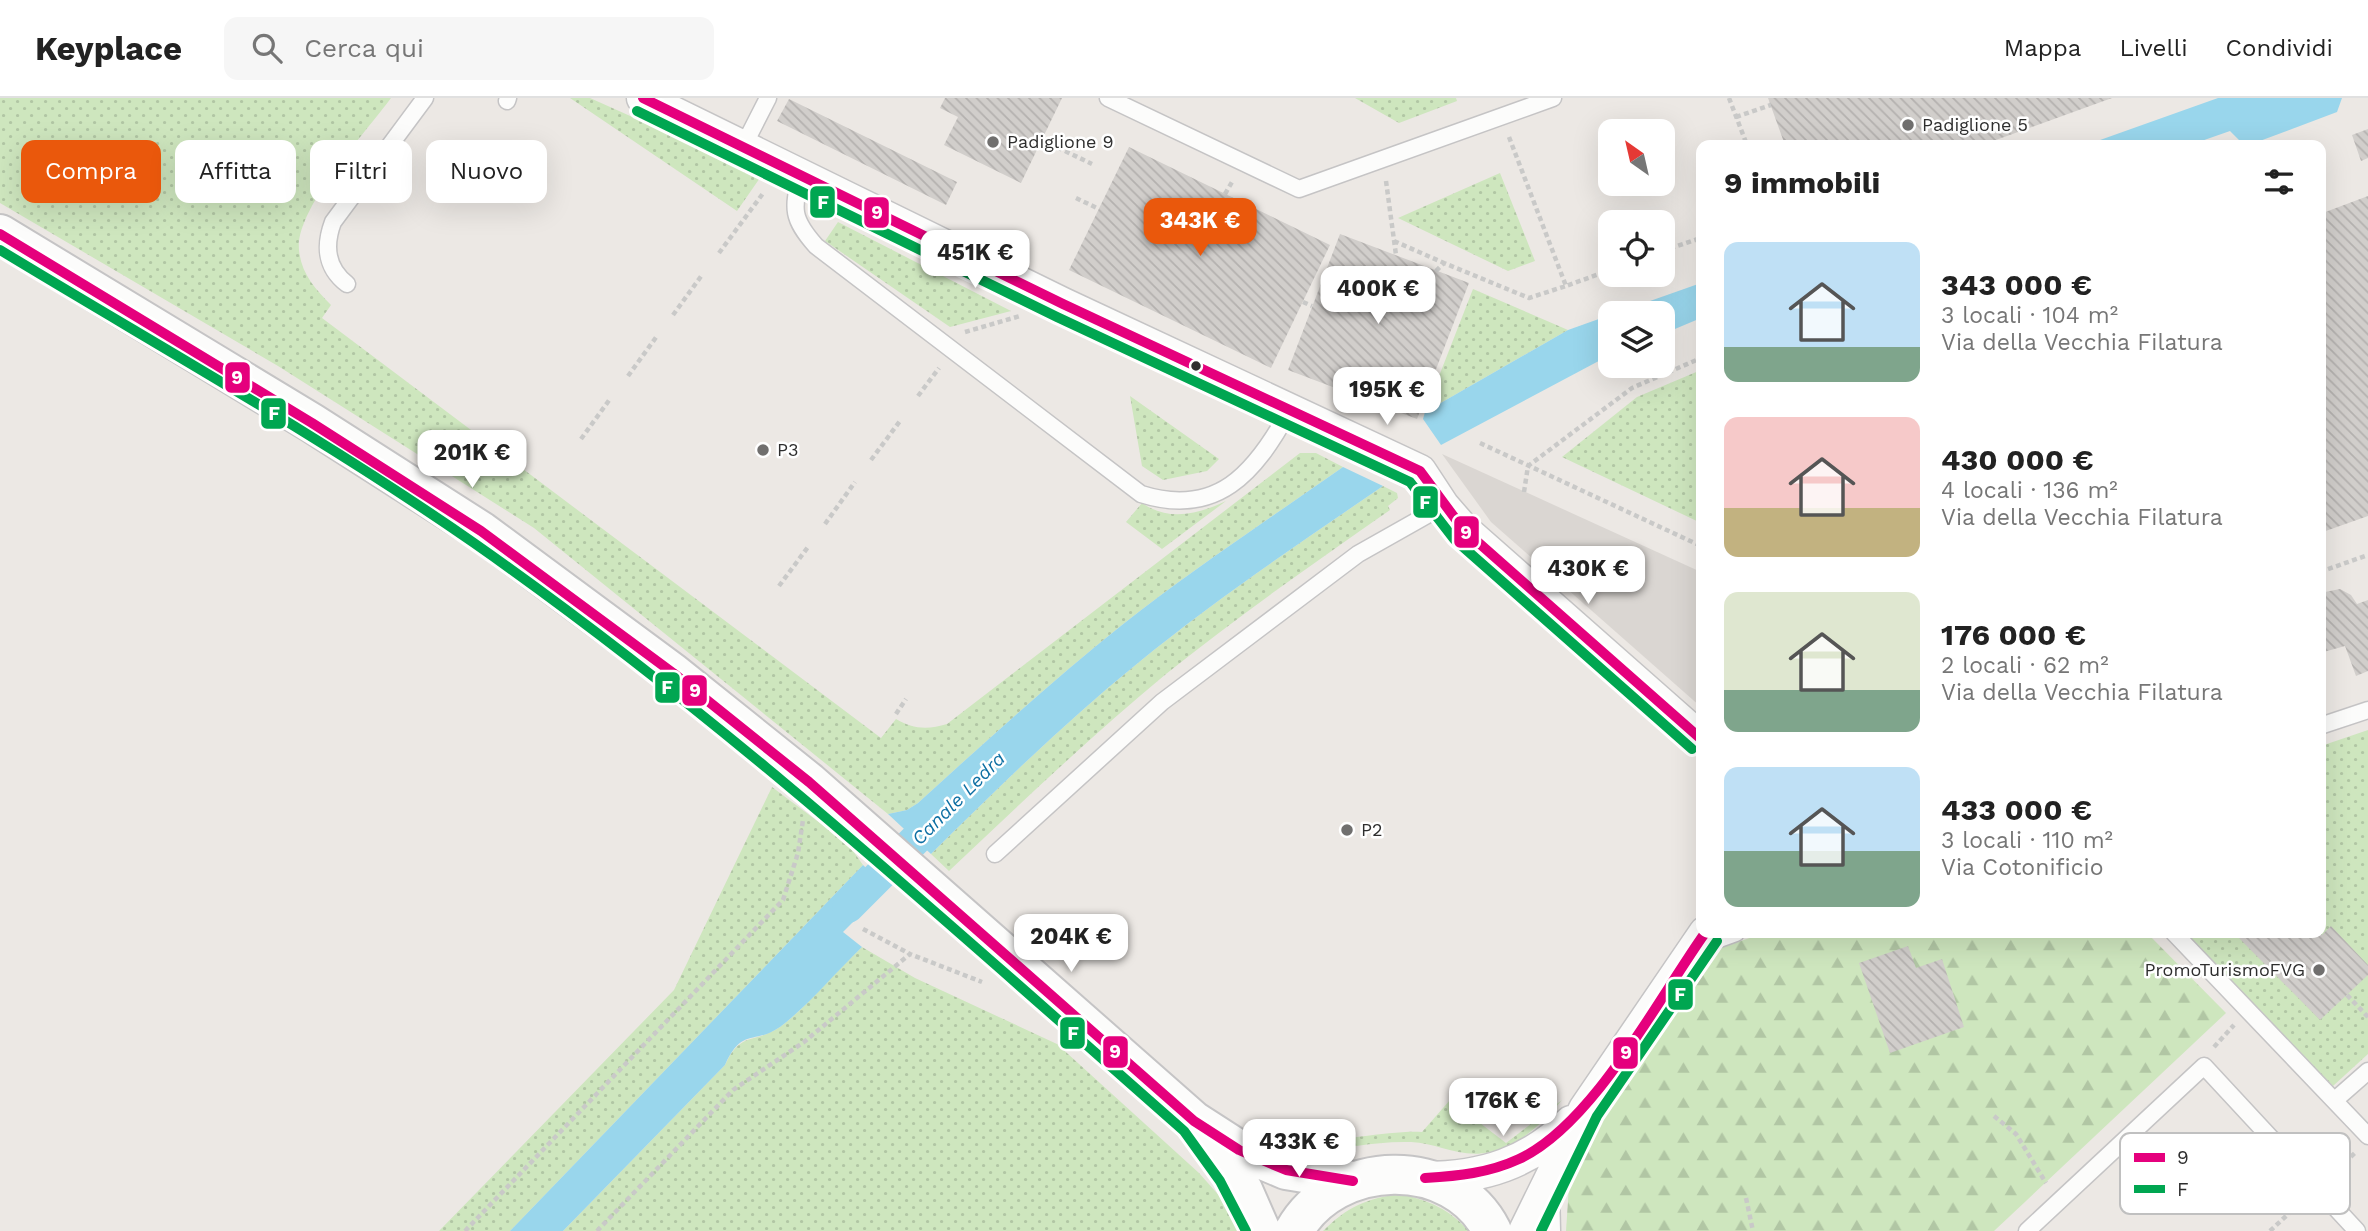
<!DOCTYPE html>
<html lang="it">
<meta charset="utf-8">
<style>
:root{--surface:#fff;--page:#f6f6f6;--text:#222;--muted:#767676;--line:#e0e0e0;--accent:#ea580c}
body{margin:0;font-family:"Work Sans",sans-serif;background:var(--page);color:var(--text);height:100vh;display:flex;flex-direction:column;font-size:26px;white-space:nowrap}
*{box-sizing:border-box;margin:0}
p{font-size:23px;color:var(--muted)}
.icon{flex:none;width:38px;height:38px;fill:none;stroke:currentColor;stroke-width:2;stroke-linecap:round;stroke-linejoin:round}
.map{position:relative;flex:1;overflow:hidden}
.sheet{position:absolute;left:1696px;top:42px;width:630px;height:798px;display:flex;flex-direction:column;background:var(--surface);border-radius:14px;box-shadow:0 7px 28px #0002}
.sheet>*{flex:none}
.top-card{position:absolute;left:21px;top:42px;width:665px;height:63px;display:flex;gap:14px}
.needle{width:46px;rotate:326deg}
.fabs{position:absolute;left:1598px;top:21px;display:grid;gap:14px}
.fabs a{display:grid;place-items:center;width:77px;height:77px;border-radius:14px;background:var(--surface);box-shadow:0 7px 28px #0002;font-size:35px}
.price{position:absolute;translate:-50% -60px;padding:0 16px;border-radius:14px;background:#fff;color:#222;font-size:23px;line-height:46px;filter:drop-shadow(0 2px 4px #0008)}
.price::after{content:'';position:absolute;left:50%;top:42px;width:21px;height:16px;margin-left:-10px;background:inherit;clip-path:polygon(0 0,100% 0,50% 100%)}
.price.current{background:var(--accent);color:#fff}
ul{padding:0;list-style:none}
li{display:flex;align-items:center;gap:21px;height:175px;padding:0 28px}
li span{display:grid;place-items:center;flex:none;width:196px;height:140px;border-radius:14px;color:#555}
li>.icon{margin-inline-start:auto}
span .icon{width:84px;height:84px;fill:#fffc;stroke-width:1}
li b{font-size:30px}
h2{display:flex;justify-content:space-between;align-items:center;height:84px;padding:0 28px;font-size:30px}
.pill{padding:0 24px;border-radius:14px;background:var(--surface);box-shadow:0 7px 28px #0002;font-size:24px;line-height:63px}
.pill.current{background:var(--accent);color:#fff}
header{display:flex;align-items:center;gap:42px;box-sizing:border-box;height:98px;padding:0 35px;background:var(--surface);border-bottom:2px solid var(--line)}
header strong{font-size:33px}
nav{display:flex;gap:38px;margin-inline-start:auto;font-size:24px}
.search{width:490px;height:63px;background:var(--page);display:flex;align-items:center;gap:18px;box-sizing:border-box;padding:0 24px;border-radius:14px;color:var(--muted);font-size:26px}
.map>svg:first-child{display:block}
.grass{fill:url(#grass-dots)}
.forest{fill:url(#forest-firs)}
.plaza{fill:#dad6d2}
.water{fill:#99d6ec}
.lines{fill:none;stroke-linecap:round;stroke-linejoin:round}
.canal{stroke:#99d6ec;stroke-width:32}
.building{fill:url(#building-back-hatch)}
.service-casing{stroke:#c5c4c5;stroke-width:19}
.minor-casing{stroke:#c5c4c5;stroke-width:35}
.tertiary-casing{stroke:#c5c4c5;stroke-width:42}
.path{stroke:#c9c9c8;stroke-width:4.5;stroke-dasharray:5 3.5;stroke-linecap:butt}
.service{stroke:#fcfcfb;stroke-width:16}
.minor{stroke:#fcfcfb;stroke-width:32}
.tertiary{stroke:#fcfcfb;stroke-width:38}
.bus-1-casing{stroke:#fff;stroke-width:16}
.bus-2-casing{stroke:#fff;stroke-width:16}
.bus-1{stroke:#e5007d;stroke-width:10}
.bus-2{stroke:#00a651;stroke-width:10}
.poi-dot{fill:#706f6e;stroke:#fff;stroke-width:2.5}
.bus-dot{fill:#2e2e2e;stroke:#fff;stroke-width:2.5}
.labels{text-anchor:middle;stroke-width:5;stroke-linejoin:round;paint-order:stroke}
.poi-label{font-size:18px;fill:#2e2e2e;stroke:#fff;text-anchor:start}
.water-label{font-size:19px;font-style:italic;fill:#0d6fa3;stroke:#fff}
.key{fill:#fff;stroke:#c0c0c0;stroke-width:2}
.key-label{font-size:19px;fill:#2e2e2e}
.line-badge{stroke:#fff;stroke-width:2.5}
.badge-label{font-size:19px;text-anchor:middle;font-weight:bold;fill:#fff}
</style>
<header>
<strong>Keyplace</strong>
<div class="search"><svg class="icon" aria-label="search" viewBox="0 0 24 24"><circle cx="10" cy="10" r="6"/><path d="M15 15l6 6"/></svg>Cerca qui</div>
<nav><a>Mappa</a><a>Livelli</a><a>Condividi</a></nav>
</header>
<div class="map">
<svg width="2368" height="1133" viewBox="0 0 2368 1133">
<defs>
<pattern id="grass-dots" width="8" height="8" patternUnits="userSpaceOnUse" patternTransform="scale(1.75)"><rect width="8" height="8" fill="#cee6be"/><path d="M2 2h.1M6 6h.1" fill="none" stroke="#b1c6a4" stroke-width="1.8" stroke-linecap="round"/></pattern>
<pattern id="forest-firs" width="22" height="20" patternUnits="userSpaceOnUse" patternTransform="scale(1.75)"><rect width="22" height="20" fill="#cee6be"/><path d="M5 1l3.5 6h-7zM16 11l3.5 6h-7z" fill="#b1c6a4"/></pattern>
<pattern id="building-back-hatch" width="6" height="6" patternUnits="userSpaceOnUse" patternTransform="scale(1.75)"><rect width="6" height="6" fill="#d1cecb"/><path d="M-1 5l2 2M0 0l6 6M5-1l2 2" fill="none" stroke="#b4b1af"/></pattern>
</defs>
<rect width="100%" height="100%" fill="#ece8e4"/>
<path class="grass" d="M0 0H391C366 34 295 111 299 152 301 175 315 191 331 207L322 220 881 640 896 621C912 631 928 632 947 626L1300 355H1316L1343 369C1269 421 1193 471 1122 527 1052 583 985 644 918 705L907 712 888 716 534 430 278 268 0 105Z
M570 0H590L762 77 737 113Z
M1355 0H1456L1457 3 1399 25Z
M1500 75 1535 163 1508 173 1398 120Z
M838 124 1011 213 950 229 825 143Z
M1473 191 1568 232 1425 314Z
M1701 272V425L1562 359 1637 299Z
M1130 298 1219 361 1207 373 1163 382 1142 368Z
M1383 388 1397 395 1398 400 1388 408 1390 412C1314 465 1238 518 1166 576 1091 638 1020 706 949 773L931 756C998 690 1065 624 1138 565 1216 501 1300 445 1383 388Z
M1226 403 1162 451 1126 424 1142 405C1169 424 1199 416 1226 403Z
M2368 632V956L2333 988 2182 835H2320L2321 648Z
M772 689 848 746 863 767 510 1133H439L674 892Z
M862 849 915 880 1057 946 1199 1075 1224 1103 1240 1133H563L725 967C741 932 755 946 780 929 806 910 837 872 862 849Z
M1450 1002 1506 1045 1562 1002C1541 1026 1521 1047 1490 1054 1461 1061 1438 1045 1411 1044 1343 1042 1310 1071 1246 1026 1258 1031 1269 1038 1281 1041 1317 1050 1380 1032 1422 1034Z
M1401 1096C1430 1103 1449 1111 1469 1133H1323C1347 1109 1367 1100 1401 1096Z"/>
<path class="forest" d="M1764 835H2147L2226 915 1994 1133H1566L1569 1088 1586 1041 1709 854Z"/>
<path class="plaza" d="M1442 356 1701 474V609L1491 424Z"/>
<path class="water" d="M2218 0H2342L2337 14 2249 47H2244L2230 33 2190 47H2086Z
M1701 185V220L1663 236 1662 215H1616Z
M1610 217V257L1441 347 1423 321 1425 314 1568 232Z
M1343 369 1383 388C1300 445 1216 501 1138 565 1065 624 998 690 931 756L888 716 907 712 918 705C985 644 1052 583 1122 527 1193 471 1269 421 1343 369Z
M863 767 887 790 843 834 862 849C835 875 809 907 780 929 754 947 742 929 725 967L563 1133H510Z"/>
<g class="lines">
<path class="canal" d="M848 809 945 712"/>
</g>
<path class="building" d="M945 0H1062L1021 85 944 47 958 19 940 10Z
M1768 0H2112L1982 47H1785Z
M789 1 957 84 946 107 777 23Z
M2368 31V60L2361 63 2352 37Z
M1129 49 1330 147 1271 270 1069 172Z
M2368 98V418L2320 435V116Z
M1340 136 1469 185 1417 321 1288 272Z
M2340 491 2351 497 2357 506 2368 502V573L2356 578 2345 548 2320 555V495Z
M2331 828 2368 867V877L2320 922 2234 835 2322 837Z
M1908 848 1916 870 1942 861 1964 929 1890 955 1859 865Z"/>
<g class="lines">
<defs>
<path id="service" d="M1108 0 1299 91 1553 0
M507 3 508 0
M743 49 768 0
M801 77C792 111 792 121 816 148L1141 396C1217 420 1255 375 1289 313
M347 186C326 170 324 148 333 124L425 0
M2320 628 2368 612
M995 756 1162 604 1358 456 1443 408
M2174 835 2368 1038
M1700 848 1736 835
M2335 1002 2368 973
M1551 1093 1552 1133
M2027 1133 2204 968 2357 1133"/>
<path id="minor" d="M643 0 1063 206 1420 373 1443 408 1463 431 1701 641
M1425 1080C1483 1080 1529 1065 1571 1024
M1525 1133 1585 1011 1705 835"/>
<path id="tertiary" d="M0 136 312 325 481 433 673 575 809 684 1194 1023 1239 1052 1286 1072 1353 1083
M1206 1038 1243 1092 1261 1133
M1294 1133C1335 1060 1453 1056 1492 1133"/>
</defs>
<use href="#service" class="service-casing"/>
<use href="#minor" class="minor-casing"/>
<use href="#tertiary" class="tertiary-casing"/>
<path class="path" d="M1729 0 1747 47
M1736 19 1771 7
M1509 39 1566 188 1610 172
M1042 42 1092 66
M1386 83 1396 157
M1225 96 1232 84
M1076 100 1099 111
M1394 143 1444 165
M1662 153 1701 140
M719 155 764 94
M1436 173 1444 165 1529 200 1566 188
M1303 204 1312 208
M673 217 702 177
M965 234 1020 218
M628 278 657 238
M918 298 939 270
M581 341 610 301
M1480 345 1701 448
M871 362 900 323
M1524 394 1528 368 1632 290 1701 260
M825 426 855 384
M2320 474 2368 457
M779 488 808 449
M896 616 906 601
M863 831 910 856
M2347 897 2368 919
M2214 949 2234 927
M1994 1018 2016 1036 2046 1085
M2332 1076 2356 1054
M1746 1100 1753 1133
M465 1133 783 802 798 755 803 722
M597 1133 733 992 804 944 910 856 982 884
M2270 1133 2300 1105"/>
<use href="#service" class="service"/>
<use href="#minor" class="minor"/>
<use href="#tertiary" class="tertiary"/>
<defs>
<path id="bus-1" d="M643 0 1063 206 1420 373 1463 431 1701 641
M0 136 312 325 481 433 673 575 809 684 1194 1023 1239 1052 1286 1072 1353 1083
M1425 1080C1458 1078 1489 1075 1519 1061 1593 1027 1658 901 1705 835"/>
<path id="bus-2" d="M637 13 1057 219 1410 384 1454 441 1692 651
M0 152C158 248 322 339 474 445 727 622 953 830 1184 1033L1220 1083 1246 1133
M1541 1133 1597 1018 1717 843"/>
</defs>
<use href="#bus-1" class="bus-1-casing"/>
<use href="#bus-2" class="bus-2-casing"/>
<use href="#bus-1" class="bus-1"/>
<use href="#bus-2" class="bus-2"/>
</g>
<g class="poi-dot">
<circle cx="1908" cy="27" r="7"/>
<circle cx="993" cy="44" r="7"/>
<circle cx="763" cy="352" r="7"/>
<circle cx="1347" cy="732" r="7"/>
<circle cx="2319" cy="872" r="7"/>
</g>
<circle class="bus-dot" cx="1196" cy="268" r="6"/>
<g class="labels">
<g class="poi-label">
<text x="1922" y="33">Padiglione 5</text>
<text x="1007" y="50">Padiglione 9</text>
<text x="777" y="358">P3</text>
<text x="1361" y="738">P2</text>
<text x="2305" y="878" text-anchor="end">PromoTurismoFVG</text>
</g>
<g class="water-label">
<text transform="translate(958 700) rotate(-45)" y="7">Canale Ledra</text>
</g>
</g>
<rect x="2120" y="1035" width="230" height="81" rx="10" class="key"/>
<rect x="2134" y="1055" width="31" height="9" fill="#e5007d"/>
<rect x="2134" y="1087" width="31" height="8" fill="#00a651"/>
<g class="key-label">
<text x="2177" y="1066">9</text>
<text x="2177" y="1098">F</text>
</g>
<g class="line-badge">
<rect x="809" y="87" width="27" height="34" rx="7" fill="#00a651"/>
<rect x="863" y="98" width="27" height="33" rx="7" fill="#e5007d"/>
<rect x="224" y="263" width="27" height="33" rx="7" fill="#e5007d"/>
<rect x="260" y="299" width="27" height="33" rx="7" fill="#00a651"/>
<rect x="1412" y="387" width="27" height="34" rx="7" fill="#00a651"/>
<rect x="1453" y="417" width="27" height="34" rx="7" fill="#e5007d"/>
<rect x="654" y="573" width="27" height="33" rx="7" fill="#00a651"/>
<rect x="681" y="576" width="27" height="33" rx="7" fill="#e5007d"/>
<rect x="1667" y="880" width="27" height="33" rx="7" fill="#00a651"/>
<rect x="1059" y="918" width="27" height="34" rx="7" fill="#00a651"/>
<rect x="1102" y="937" width="27" height="34" rx="7" fill="#e5007d"/>
<rect x="1612" y="938" width="27" height="34" rx="7" fill="#e5007d"/>
</g>
<g class="badge-label">
<text x="823" y="111">F</text>
<text x="877" y="121">9</text>
<text x="237" y="286">9</text>
<text x="274" y="322">F</text>
<text x="1425" y="411">F</text>
<text x="1466" y="441">9</text>
<text x="667" y="596">F</text>
<text x="695" y="599">9</text>
<text x="1680" y="903">F</text>
<text x="1073" y="942">F</text>
<text x="1115" y="960">9</text>
<text x="1626" y="961">9</text>
</g>
</svg>
<div class="fabs">
<a><svg class="needle" viewBox="-14 -14 28 28"><path d="M0-13l5 13h-10z" fill="#e53935"/><path d="M0 13l5-13h-10z" fill="#767676"/></svg></a>
<a><svg class="icon" aria-label="locate" viewBox="0 0 24 24"><circle cx="12" cy="12" r="6"/><path d="M12 2v4M12 18v4M2 12h4M18 12h4"/></svg></a>
<a><svg class="icon" aria-label="layers" viewBox="0 0 24 24"><path d="M12 4l9 5-9 5-9-5zM3 14l9 5 9-5"/></svg></a>
</div>
<b class="price current" style="left:1200px;top:160px">343K €</b>
<b class="price" style="left:975px;top:192px">451K €</b>
<b class="price" style="left:1378px;top:228px">400K €</b>
<b class="price" style="left:1387px;top:329px">195K €</b>
<b class="price" style="left:472px;top:392px">201K €</b>
<b class="price" style="left:1588px;top:508px">430K €</b>
<b class="price" style="left:1071px;top:876px">204K €</b>
<b class="price" style="left:1503px;top:1040px">176K €</b>
<b class="price" style="left:1299px;top:1081px">433K €</b>
<div class="top-card">
<a class="pill current">Compra</a>
<a class="pill">Affitta</a>
<a class="pill">Filtri</a>
<a class="pill">Nuovo</a>
</div>
<section class="sheet">
<h2>9 immobili<svg class="icon" aria-label="filters" viewBox="0 0 24 24"><path d="M4 7h16M4 17h16"/><circle cx="9" cy="7" r="2"/><circle cx="15" cy="17" r="2"/></svg></h2>
<ul>
<li><span style="background:linear-gradient(#bfe0f5 75%,#7fa58c 0)"><svg class="icon" aria-label="home" viewBox="0 0 24 24"><path d="M3 11l9-7 9 7M6 9v11h12V9"/></svg></span><div><b>343 000 €</b><p>3 locali · 104 m²</p><p>Via della Vecchia Filatura</p></div></li>
<li><span style="background:linear-gradient(#f6c9c9 65%,#c2b280 0)"><svg class="icon" aria-label="home" viewBox="0 0 24 24"><path d="M3 11l9-7 9 7M6 9v11h12V9"/></svg></span><div><b>430 000 €</b><p>4 locali · 136 m²</p><p>Via della Vecchia Filatura</p></div></li>
<li><span style="background:linear-gradient(#dfe7d0 70%,#7fa58c 0)"><svg class="icon" aria-label="home" viewBox="0 0 24 24"><path d="M3 11l9-7 9 7M6 9v11h12V9"/></svg></span><div><b>176 000 €</b><p>2 locali · 62 m²</p><p>Via della Vecchia Filatura</p></div></li>
<li><span style="background:linear-gradient(#bfe0f5 60%,#7fa58c 0)"><svg class="icon" aria-label="home" viewBox="0 0 24 24"><path d="M3 11l9-7 9 7M6 9v11h12V9"/></svg></span><div><b>433 000 €</b><p>3 locali · 110 m²</p><p>Via Cotonificio</p></div></li>
</ul>
</section>
</div>
